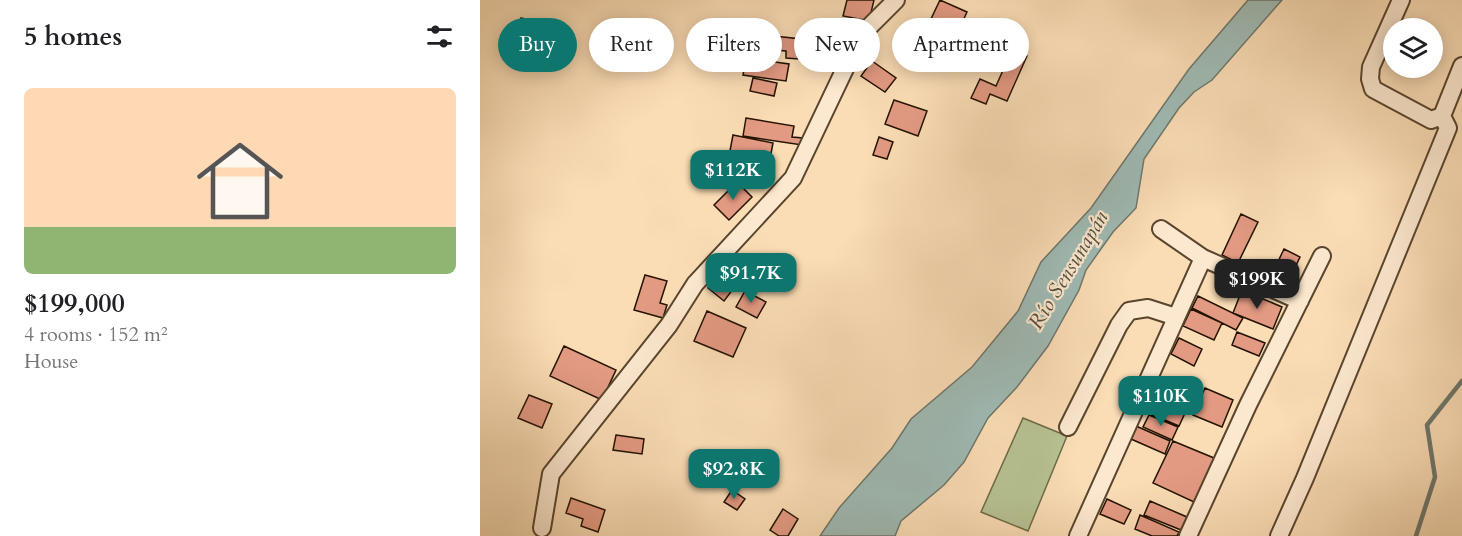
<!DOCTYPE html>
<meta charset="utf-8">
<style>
:root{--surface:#fff;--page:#f2f2f2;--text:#202124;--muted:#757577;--accent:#0f766e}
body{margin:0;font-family:Cardo,serif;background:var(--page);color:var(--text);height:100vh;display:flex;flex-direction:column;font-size:22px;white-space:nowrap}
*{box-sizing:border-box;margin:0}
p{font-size:20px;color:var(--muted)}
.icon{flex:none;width:33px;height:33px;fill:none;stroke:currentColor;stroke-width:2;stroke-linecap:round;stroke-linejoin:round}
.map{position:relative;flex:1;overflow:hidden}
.drawer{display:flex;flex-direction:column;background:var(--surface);width:480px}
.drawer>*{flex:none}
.guide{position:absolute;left:18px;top:18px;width:570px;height:54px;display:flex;gap:12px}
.tools{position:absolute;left:903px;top:18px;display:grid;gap:12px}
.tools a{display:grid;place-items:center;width:60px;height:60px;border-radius:50%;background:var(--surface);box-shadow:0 3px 15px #0003;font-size:30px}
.price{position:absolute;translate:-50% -51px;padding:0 14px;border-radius:12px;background:var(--accent);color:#fff;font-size:20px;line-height:39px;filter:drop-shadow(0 2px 3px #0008)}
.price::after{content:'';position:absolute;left:50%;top:36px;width:18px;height:14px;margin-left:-9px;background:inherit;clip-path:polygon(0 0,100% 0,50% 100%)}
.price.on{background:#222;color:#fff}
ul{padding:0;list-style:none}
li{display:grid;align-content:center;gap:12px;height:318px;padding:0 24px}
li span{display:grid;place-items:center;height:186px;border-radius:9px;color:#555}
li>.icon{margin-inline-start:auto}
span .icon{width:108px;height:108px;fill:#fffc;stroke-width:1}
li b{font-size:26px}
h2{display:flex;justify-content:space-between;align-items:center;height:72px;padding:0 24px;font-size:26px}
.tag{padding:0 21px;border-radius:27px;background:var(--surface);box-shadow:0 3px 15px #0003;font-size:21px;line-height:54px}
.tag.on{background:var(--accent);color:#fff}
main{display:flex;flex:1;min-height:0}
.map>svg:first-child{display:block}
.green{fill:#b7c292;stroke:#6d6a49;stroke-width:1.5}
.water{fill:#9fbab4;stroke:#6d776c;stroke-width:1.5}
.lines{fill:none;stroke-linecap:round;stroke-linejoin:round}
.stream{stroke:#6d776c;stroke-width:4.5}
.building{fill:#e39a83;stroke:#231300;stroke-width:1.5}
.minor-casing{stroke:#59452d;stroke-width:20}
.minor{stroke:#fce8cf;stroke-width:16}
.labels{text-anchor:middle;stroke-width:4.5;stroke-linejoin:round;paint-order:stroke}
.water-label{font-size:21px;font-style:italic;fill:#4e4d3f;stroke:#fce8cf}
</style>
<main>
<section class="drawer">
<h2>5 homes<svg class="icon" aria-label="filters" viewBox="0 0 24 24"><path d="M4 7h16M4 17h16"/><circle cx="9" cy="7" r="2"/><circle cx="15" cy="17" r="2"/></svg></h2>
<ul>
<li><span style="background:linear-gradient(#ffd9b3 75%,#8fb573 0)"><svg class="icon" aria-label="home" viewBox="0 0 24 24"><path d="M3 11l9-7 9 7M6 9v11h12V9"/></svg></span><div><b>$199,000</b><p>4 rooms · 152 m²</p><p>House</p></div></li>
</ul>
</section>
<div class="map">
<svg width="982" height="536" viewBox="0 0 982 536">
<rect width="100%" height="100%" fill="#fadcb5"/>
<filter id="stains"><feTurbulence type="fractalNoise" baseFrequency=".00333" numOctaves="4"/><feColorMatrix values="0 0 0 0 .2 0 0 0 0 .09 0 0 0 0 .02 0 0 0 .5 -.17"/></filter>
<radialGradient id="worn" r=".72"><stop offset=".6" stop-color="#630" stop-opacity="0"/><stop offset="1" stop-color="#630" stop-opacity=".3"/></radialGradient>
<path class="green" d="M543 418 587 436 548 531 501 512Z"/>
<path class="water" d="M768 0H802L732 80 714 92 699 108 664 159 656 208 633 232 606 270 599 290 568 346 537 387 508 418 484 462 464 485 421 521 415 536H340L359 508 412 448 431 419 492 367 538 311 561 262 611 208 709 69Z"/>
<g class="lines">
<path class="stream" d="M936 536 955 477 947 425 982 381"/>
</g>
<path class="building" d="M367 0H394L389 21 363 16Z
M460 0 487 12 477 34 450 21Z
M41 18 61 22 57 42 37 37Z
M429 29 463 52 455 63 421 41Z
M285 35 321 39 319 59 306 58V51L284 49Z
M532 50 547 56 527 101 510 94 506 104 491 98 500 79 516 86Z
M266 58 309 64 306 81 263 75Z
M392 61 416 78 405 92 381 76Z
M273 78 297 83 294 96 270 91Z
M414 100 447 111 438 136 405 124Z
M266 118 314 126 312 137 323 138 322 145 263 136Z
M253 135 293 143 288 169 248 161Z
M399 137 413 142 407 159 393 155Z
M257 182 272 197 249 220 234 205Z
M761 214 778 222 758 263 742 255Z
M804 249 820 257 810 278 794 270Z
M244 268 260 280 244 301 228 288Z
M165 275 187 281 180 303 187 305 183 318 154 310Z
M762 290 802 307 793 329 753 313Z
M265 291 286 302 277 318 256 307Z
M718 296 763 318 756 330 712 308Z
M711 309 742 323 734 340 703 326Z
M227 311 266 328 253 357 214 341Z
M757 332 785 343 779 356 752 345Z
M699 338 722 349 714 366 691 354Z
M84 346 136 370 122 400 70 376Z
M725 388 753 400 742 427 713 415Z
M49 395 72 404 62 428 38 418Z
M672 397 706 411 699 426 666 412Z
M669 415 698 427 692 440 663 427Z
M656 426 690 441 685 454 651 439Z
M136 435 164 439 162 454 133 450Z
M693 441 734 458 714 502 673 483Z
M252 490 265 499 257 510 244 502Z
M91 498 125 510 118 532 101 526 103 519 86 513Z
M627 499 651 510 644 524 620 514Z
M670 501 707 517 701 530 664 515Z
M303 509 318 519 308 536H299L290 530Z
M660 515 699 532 697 536H672L655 529Z"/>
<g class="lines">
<defs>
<path id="minor" d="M921 0 891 67 890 79 893 89 951 120 962 116
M681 229 723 258
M588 427 639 325 649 311 668 308 696 317
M62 528 71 474 189 325 215 284 313 178 381 35 416 0
M598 536 723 258 820 301
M708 536 768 405 842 256
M799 536 825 478 968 128 962 116 982 66"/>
</defs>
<use href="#minor" class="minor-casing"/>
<use href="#minor" class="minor"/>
</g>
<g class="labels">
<g class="water-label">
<text transform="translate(588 270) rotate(-59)" y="7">Río Sensunapán</text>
</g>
</g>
<rect width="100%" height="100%" filter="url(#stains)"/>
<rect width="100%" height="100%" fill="url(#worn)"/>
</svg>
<div class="tools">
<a><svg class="icon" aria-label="layers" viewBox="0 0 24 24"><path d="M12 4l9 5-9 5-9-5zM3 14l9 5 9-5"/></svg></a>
</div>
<b class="price" style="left:253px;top:201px">$112K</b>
<b class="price" style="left:271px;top:304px">$91.7K</b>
<b class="price on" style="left:777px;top:310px">$199K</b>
<b class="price" style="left:681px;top:427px">$110K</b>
<b class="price" style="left:254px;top:500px">$92.8K</b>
<div class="guide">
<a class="tag on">Buy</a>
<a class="tag">Rent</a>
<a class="tag">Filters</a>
<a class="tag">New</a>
<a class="tag">Apartment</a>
</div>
</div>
</main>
